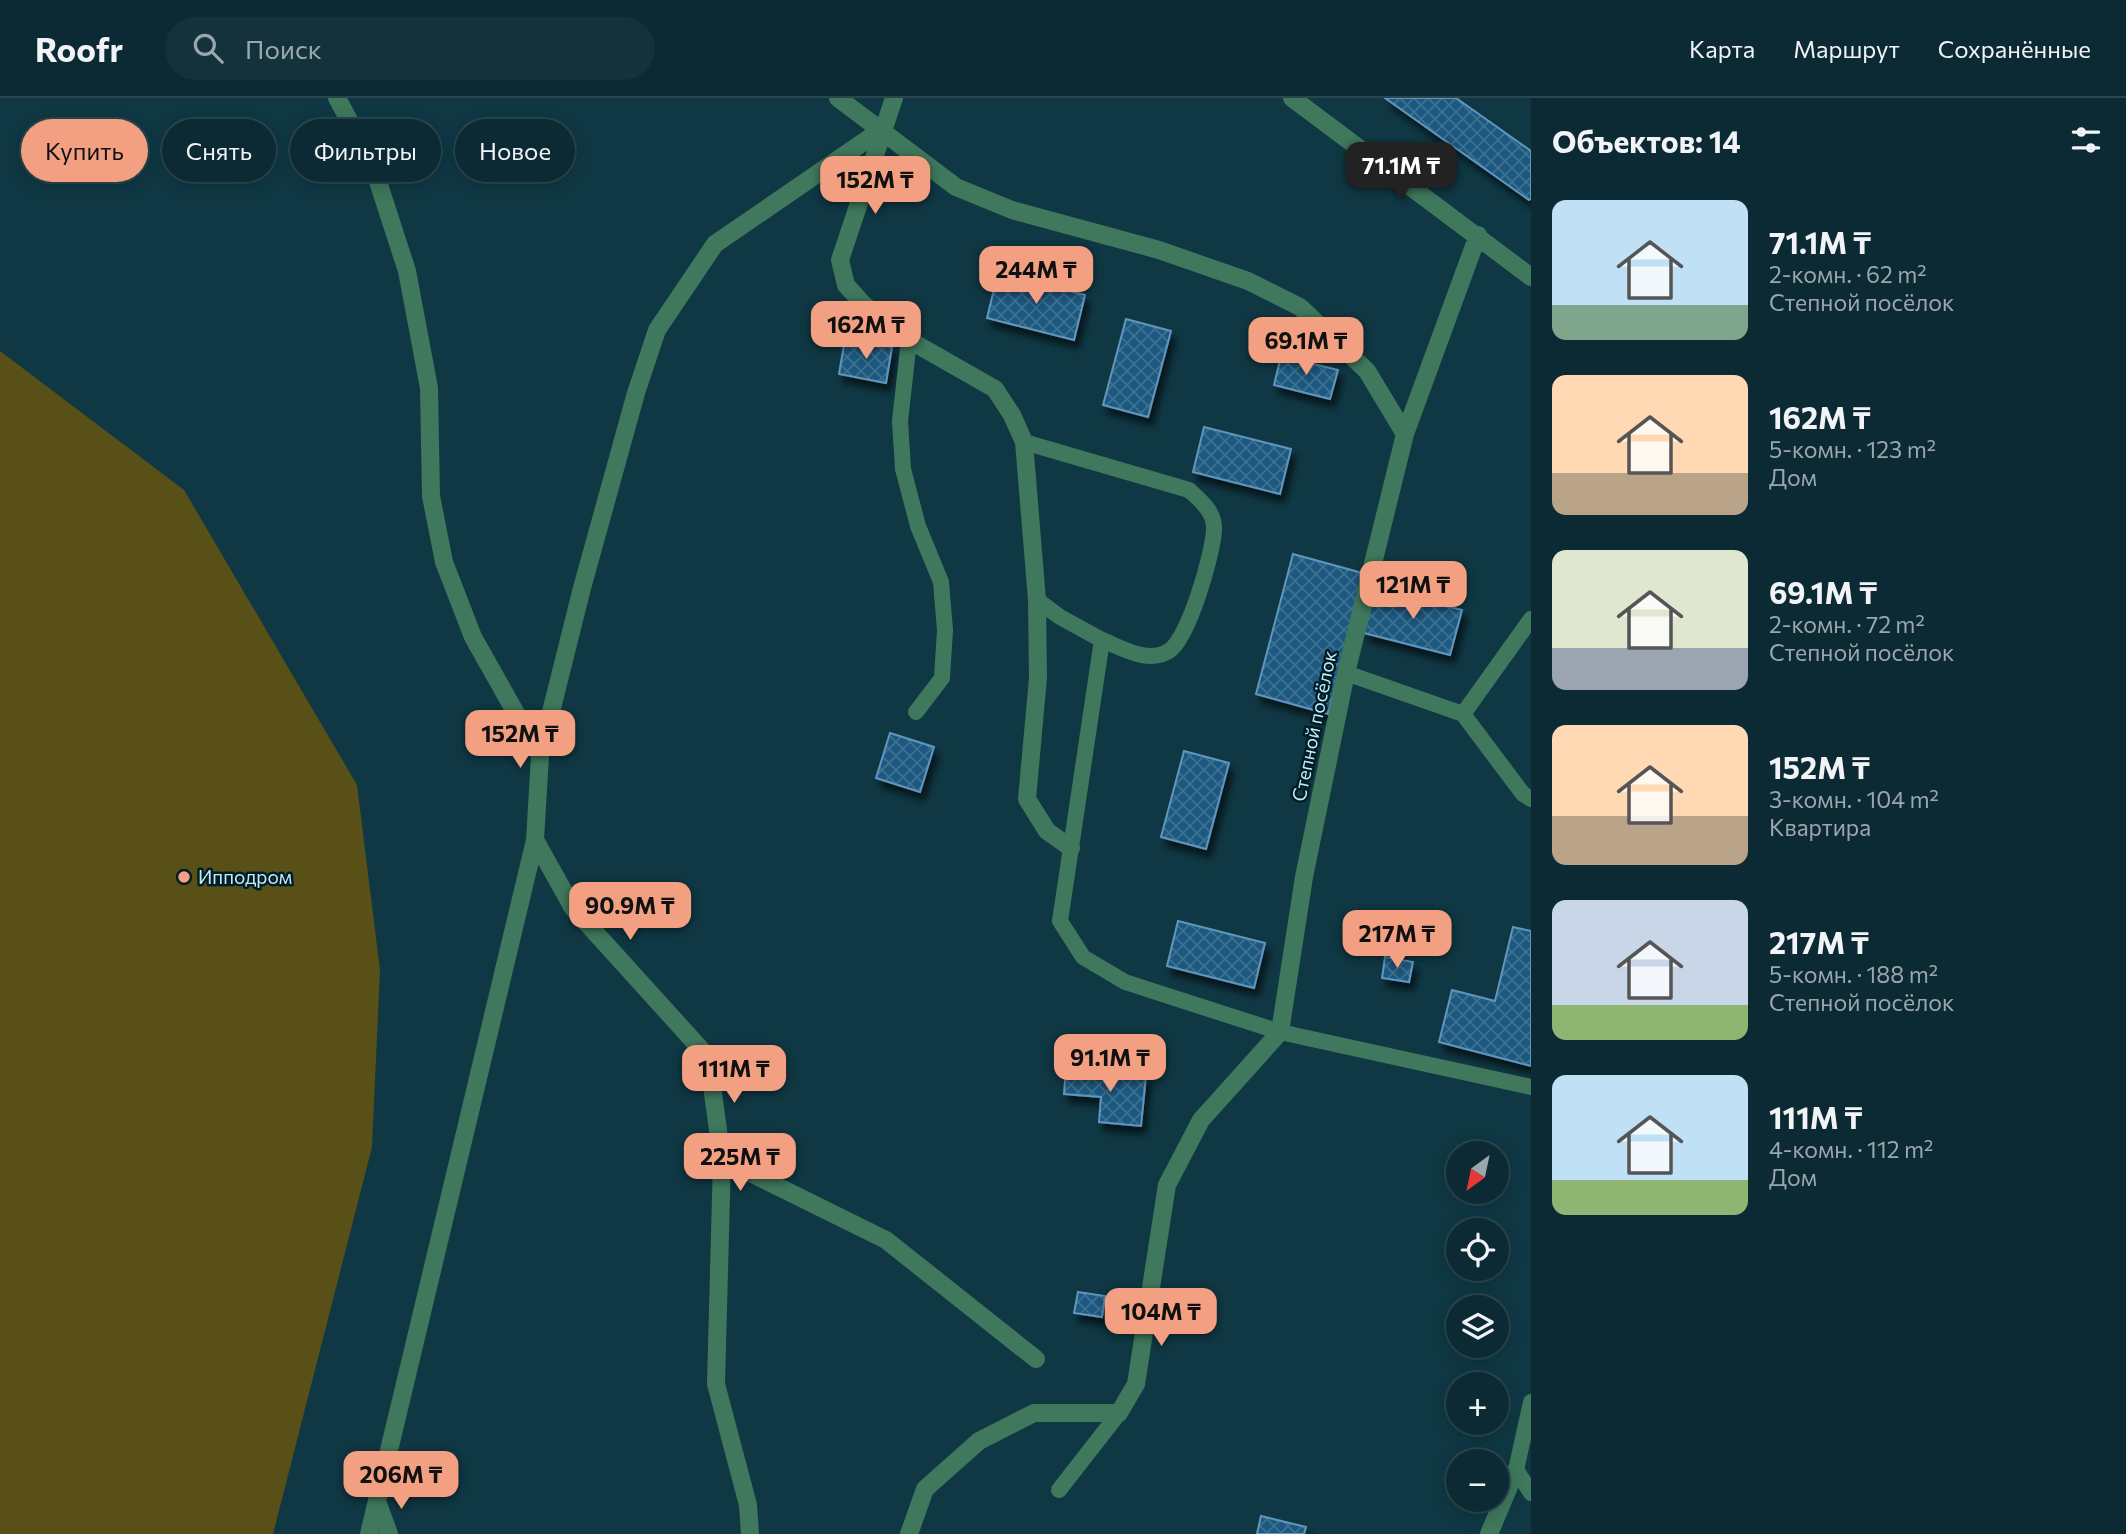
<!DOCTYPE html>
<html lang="ru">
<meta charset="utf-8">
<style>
:root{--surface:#0b2a33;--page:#14323b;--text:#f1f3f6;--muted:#9aa7ac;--line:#2b464e;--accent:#f2a081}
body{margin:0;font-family:Commissioner,sans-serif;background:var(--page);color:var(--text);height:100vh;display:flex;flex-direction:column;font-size:26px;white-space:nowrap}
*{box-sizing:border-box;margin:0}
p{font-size:23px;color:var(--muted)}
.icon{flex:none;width:38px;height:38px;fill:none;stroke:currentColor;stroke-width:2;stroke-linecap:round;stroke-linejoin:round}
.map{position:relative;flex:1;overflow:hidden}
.side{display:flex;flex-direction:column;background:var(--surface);width:595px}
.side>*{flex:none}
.guide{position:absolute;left:21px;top:21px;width:665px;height:63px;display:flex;gap:14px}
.needle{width:46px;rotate:213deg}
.fabs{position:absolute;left:1446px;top:1043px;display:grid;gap:14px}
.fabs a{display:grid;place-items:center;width:63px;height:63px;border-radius:50%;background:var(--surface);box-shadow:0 4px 18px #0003,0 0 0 2px var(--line);font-size:35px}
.price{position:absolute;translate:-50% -60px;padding:0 16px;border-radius:14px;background:var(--accent);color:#111;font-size:23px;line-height:46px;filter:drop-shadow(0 2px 4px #0008)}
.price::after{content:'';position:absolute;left:50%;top:42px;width:21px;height:16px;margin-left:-10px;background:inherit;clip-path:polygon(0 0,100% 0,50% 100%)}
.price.selected{background:#222;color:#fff}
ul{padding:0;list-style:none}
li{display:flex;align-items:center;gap:21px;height:175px;padding:0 21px}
li span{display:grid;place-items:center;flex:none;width:196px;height:140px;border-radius:14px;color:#555}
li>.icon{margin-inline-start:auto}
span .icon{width:84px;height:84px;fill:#fffc;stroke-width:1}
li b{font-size:30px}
h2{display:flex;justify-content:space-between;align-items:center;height:84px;padding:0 21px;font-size:30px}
.chip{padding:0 24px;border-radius:32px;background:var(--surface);box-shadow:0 4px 18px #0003,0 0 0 2px var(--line);font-size:24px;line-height:63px}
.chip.selected{background:var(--accent);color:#111}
header{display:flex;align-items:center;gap:42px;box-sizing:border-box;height:98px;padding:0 35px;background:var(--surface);border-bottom:2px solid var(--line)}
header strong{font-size:33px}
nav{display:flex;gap:38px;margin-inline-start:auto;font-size:24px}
.search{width:490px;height:63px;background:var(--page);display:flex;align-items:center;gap:18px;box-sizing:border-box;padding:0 24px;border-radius:38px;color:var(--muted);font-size:26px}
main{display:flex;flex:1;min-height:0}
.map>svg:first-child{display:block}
.pitch{fill:#585016}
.building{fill:url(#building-cross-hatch);stroke:#6196bd;stroke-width:2;filter:url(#shadow)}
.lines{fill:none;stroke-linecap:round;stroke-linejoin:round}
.lane{stroke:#3f785c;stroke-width:16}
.street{stroke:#3f785c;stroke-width:18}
.poi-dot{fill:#f2a081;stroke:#001e27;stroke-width:2.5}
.labels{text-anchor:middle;stroke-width:5;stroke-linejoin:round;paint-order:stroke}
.street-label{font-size:19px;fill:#c6eaf6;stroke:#001e27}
.poi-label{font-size:19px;fill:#c6eaf6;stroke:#001e27;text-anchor:start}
</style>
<header>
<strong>Roofr</strong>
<div class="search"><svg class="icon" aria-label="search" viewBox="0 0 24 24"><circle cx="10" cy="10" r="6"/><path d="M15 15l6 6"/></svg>Поиск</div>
<nav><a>Карта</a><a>Маршрут</a><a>Сохранённые</a></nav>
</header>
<main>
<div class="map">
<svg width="1531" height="1436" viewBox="0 0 1531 1436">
<defs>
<pattern id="building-cross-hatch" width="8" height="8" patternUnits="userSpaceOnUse" patternTransform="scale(1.75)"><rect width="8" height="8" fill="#1e597f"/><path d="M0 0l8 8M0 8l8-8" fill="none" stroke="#3d7192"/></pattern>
<filter id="shadow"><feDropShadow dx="4.5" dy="8" stdDeviation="3.5" flood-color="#0009"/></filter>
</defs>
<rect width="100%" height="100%" fill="#0f3844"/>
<path class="pitch" d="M0 253 184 392 357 687 380 872 372 1049 273 1436H0Z"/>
<path class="building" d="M1385 0H1456L1531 53V100L1529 102Z
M998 175 1085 197 1074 242 987 220Z
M1126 221 1171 233 1148 319 1103 307Z
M845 241 892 249 886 285 839 276Z
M1281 258 1338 272 1330 301 1274 287Z
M1204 329 1291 351 1280 396 1193 374Z
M1293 456 1366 476 1328 616 1256 596Z
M1375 490 1462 512 1450 557 1364 535Z
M890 635 934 649 920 694 876 680Z
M1184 653 1229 665 1206 751 1161 739Z
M1178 823 1265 845 1254 890 1167 868Z
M1513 829 1531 833V968L1439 944 1452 892 1495 903Z
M1385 859 1413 864 1409 884 1382 880Z
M1066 970 1146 978 1141 1028 1099 1024 1101 999 1064 996Z
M1078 1194 1105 1198 1102 1219 1074 1215Z
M1261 1418 1306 1429 1304 1436H1257Z"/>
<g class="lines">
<path class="lane" d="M909 242 900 323 903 371 918 428 941 484 945 532 942 580 916 614
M1024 344 1189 392C1201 403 1215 414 1214 432 1213 455 1189 540 1169 553 1148 566 1122 550 1102 542
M1037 502 1060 519 1102 542 1060 823 1083 859 1125 884 1280 934 1531 989
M1346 575 1463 616 1523 696 1531 701
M1463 616 1531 521
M1531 1304 1516 1372 1531 1395
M1059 1392 1119 1315"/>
<path class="street" d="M337 0 372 65 407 173 429 290 431 398 444 464 473 539 540 658
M838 0 956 89 1012 112 1159 152 1248 183 1300 209 1367 273 1405 336
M894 0 840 162 846 187 863 206 909 242 995 291 1012 317 1024 344 1037 502 1038 580 1027 701 1047 733 1071 750
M1292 0 1531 179
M535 742 573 810 708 959 722 1061
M377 1403 389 1436
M369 1436 535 742 540 658 582 490 636 295 657 232 715 146 881 32
M750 1436 748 1407 716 1286 722 1061 886 1142 1036 1261
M909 1436 925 1391 979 1343 1034 1315H1119L1136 1286 1167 1087 1201 1022 1280 934 1304 779 1346 575 1405 336 1478 137
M1489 1436 1516 1372"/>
</g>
<circle class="poi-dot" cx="184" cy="779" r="7"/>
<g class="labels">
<g class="street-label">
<text transform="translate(1314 628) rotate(-78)" y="7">Степной посёлок</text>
</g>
<g class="poi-label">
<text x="198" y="786">Ипподром</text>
</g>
</g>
</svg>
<div class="fabs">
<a><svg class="needle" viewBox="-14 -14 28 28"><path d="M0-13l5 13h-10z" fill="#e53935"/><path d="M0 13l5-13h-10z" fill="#9aa7ac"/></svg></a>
<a><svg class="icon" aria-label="locate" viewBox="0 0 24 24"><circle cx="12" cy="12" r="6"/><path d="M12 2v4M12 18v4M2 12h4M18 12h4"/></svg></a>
<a><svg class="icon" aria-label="layers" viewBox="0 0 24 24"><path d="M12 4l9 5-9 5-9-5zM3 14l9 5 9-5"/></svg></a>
<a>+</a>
<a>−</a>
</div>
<b class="price selected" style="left:1401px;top:104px">71.1M ₸</b>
<b class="price" style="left:875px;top:118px">152M ₸</b>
<b class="price" style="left:1036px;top:208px">244M ₸</b>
<b class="price" style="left:866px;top:263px">162M ₸</b>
<b class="price" style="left:1306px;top:279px">69.1M ₸</b>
<b class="price" style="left:1413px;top:523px">121M ₸</b>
<b class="price" style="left:520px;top:672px">152M ₸</b>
<b class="price" style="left:630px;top:844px">90.9M ₸</b>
<b class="price" style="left:1397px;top:872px">217M ₸</b>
<b class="price" style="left:1110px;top:996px">91.1M ₸</b>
<b class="price" style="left:734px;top:1007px">111M ₸</b>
<b class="price" style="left:740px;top:1095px">225M ₸</b>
<b class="price" style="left:1161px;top:1250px">104M ₸</b>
<b class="price" style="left:401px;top:1413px">206M ₸</b>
<div class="guide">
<a class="chip selected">Купить</a>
<a class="chip">Снять</a>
<a class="chip">Фильтры</a>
<a class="chip">Новое</a>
</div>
</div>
<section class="side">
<h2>Объектов: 14<svg class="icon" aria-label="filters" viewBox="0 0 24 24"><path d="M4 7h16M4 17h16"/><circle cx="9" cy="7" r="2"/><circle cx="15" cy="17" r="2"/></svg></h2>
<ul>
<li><span style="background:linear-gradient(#bfe0f5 75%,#7fa58c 0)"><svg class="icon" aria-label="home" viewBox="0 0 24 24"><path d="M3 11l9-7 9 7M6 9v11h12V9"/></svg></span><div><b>71.1M ₸</b><p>2-комн. · 62 m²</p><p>Степной посёлок</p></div></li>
<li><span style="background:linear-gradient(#ffd9b3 70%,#b9a48a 0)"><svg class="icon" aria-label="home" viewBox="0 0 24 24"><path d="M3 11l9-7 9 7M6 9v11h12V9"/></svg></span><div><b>162M ₸</b><p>5-комн. · 123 m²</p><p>Дом</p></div></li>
<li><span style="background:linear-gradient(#dfe7d0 70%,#9aa5b1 0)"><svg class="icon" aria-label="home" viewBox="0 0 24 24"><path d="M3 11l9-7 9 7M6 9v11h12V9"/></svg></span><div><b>69.1M ₸</b><p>2-комн. · 72 m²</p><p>Степной посёлок</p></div></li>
<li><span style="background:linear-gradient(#ffd9b3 65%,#b9a48a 0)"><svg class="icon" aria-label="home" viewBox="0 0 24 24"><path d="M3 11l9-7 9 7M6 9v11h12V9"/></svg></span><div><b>152M ₸</b><p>3-комн. · 104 m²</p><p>Квартира</p></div></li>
<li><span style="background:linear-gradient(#c9d6e8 75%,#8fb573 0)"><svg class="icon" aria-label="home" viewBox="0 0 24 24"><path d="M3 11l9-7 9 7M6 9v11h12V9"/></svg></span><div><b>217M ₸</b><p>5-комн. · 188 m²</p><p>Степной посёлок</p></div></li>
<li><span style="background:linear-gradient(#bfe0f5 75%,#8fb573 0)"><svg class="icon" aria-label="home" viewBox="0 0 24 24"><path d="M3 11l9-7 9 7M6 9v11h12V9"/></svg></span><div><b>111M ₸</b><p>4-комн. · 112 m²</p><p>Дом</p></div></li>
</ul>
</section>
</main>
